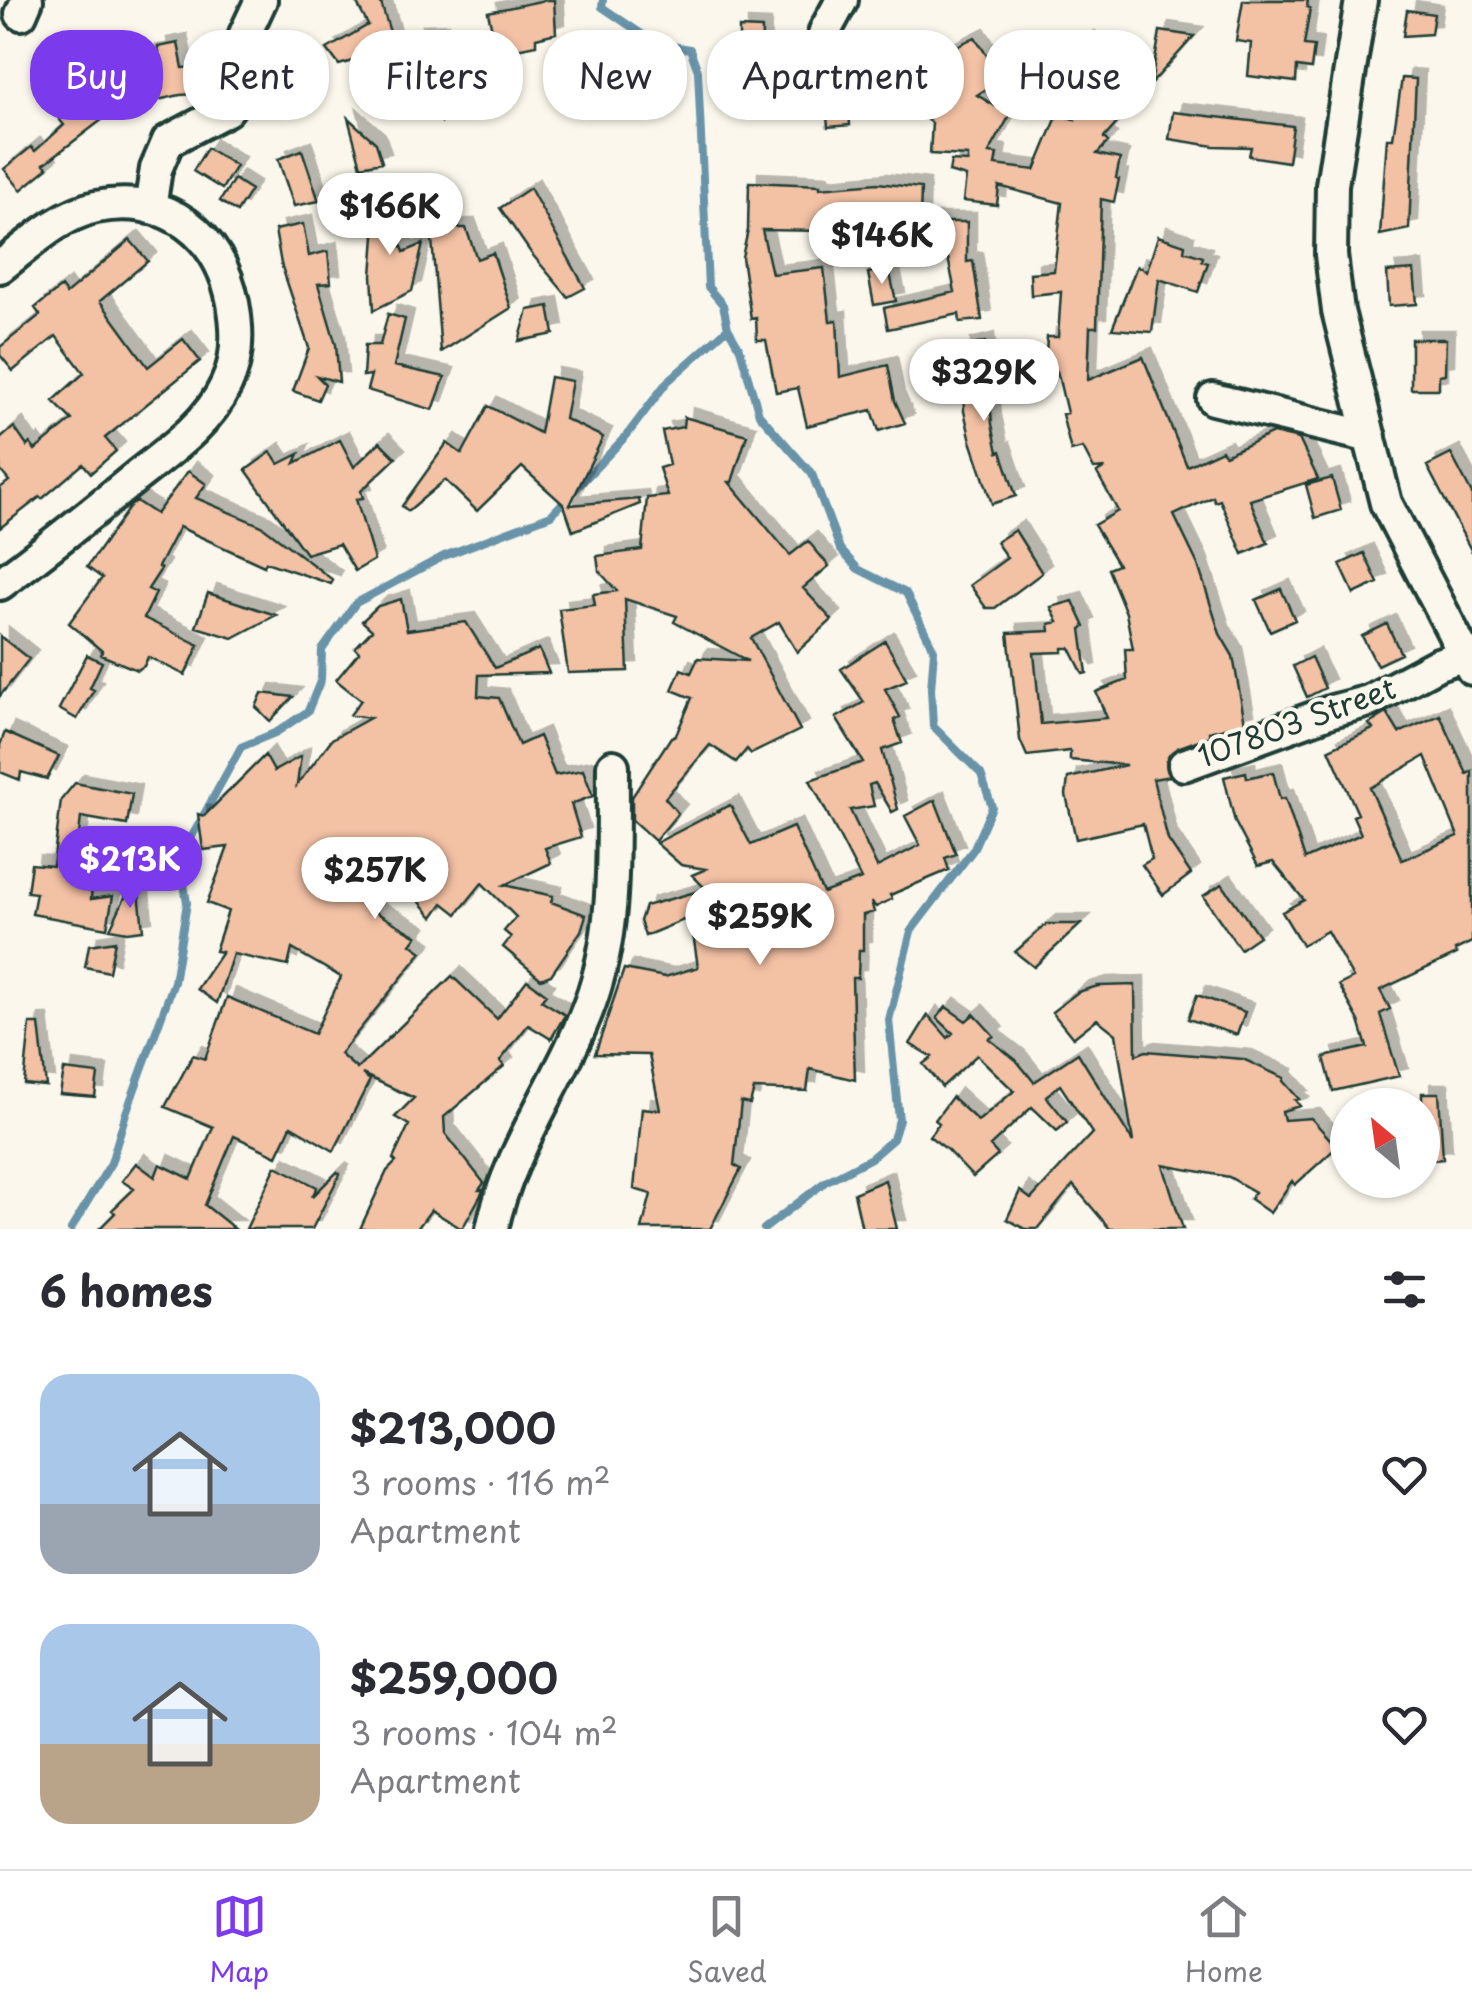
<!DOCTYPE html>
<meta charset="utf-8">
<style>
:root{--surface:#fff;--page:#f2f2f3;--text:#2b2b33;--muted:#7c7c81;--line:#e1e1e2;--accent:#7c3aed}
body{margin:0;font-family:"Playpen Sans",sans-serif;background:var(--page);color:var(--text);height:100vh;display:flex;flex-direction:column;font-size:38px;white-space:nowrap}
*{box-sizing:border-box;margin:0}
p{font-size:32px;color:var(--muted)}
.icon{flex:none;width:55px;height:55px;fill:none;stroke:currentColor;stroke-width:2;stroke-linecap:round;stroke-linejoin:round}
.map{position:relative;height:1229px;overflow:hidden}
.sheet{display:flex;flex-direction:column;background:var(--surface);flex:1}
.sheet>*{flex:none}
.guide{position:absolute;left:30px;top:30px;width:1412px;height:90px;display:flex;gap:20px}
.needle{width:65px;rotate:331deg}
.tools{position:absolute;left:1330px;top:1088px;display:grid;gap:20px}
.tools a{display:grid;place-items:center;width:110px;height:110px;border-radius:50%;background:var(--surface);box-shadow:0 2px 8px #0004;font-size:50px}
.price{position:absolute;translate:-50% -85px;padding:0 22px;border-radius:35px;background:#fff;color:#222;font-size:32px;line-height:65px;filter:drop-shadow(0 2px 5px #0008)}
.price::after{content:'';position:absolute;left:50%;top:60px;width:30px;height:22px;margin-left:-15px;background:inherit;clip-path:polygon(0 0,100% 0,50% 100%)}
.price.current{background:var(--accent);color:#fff}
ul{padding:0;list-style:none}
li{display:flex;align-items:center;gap:30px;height:250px;padding:0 40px}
li span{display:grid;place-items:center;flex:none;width:280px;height:200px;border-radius:30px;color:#555}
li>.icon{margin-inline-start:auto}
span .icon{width:120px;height:120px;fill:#fffc;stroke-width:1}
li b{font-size:42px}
h2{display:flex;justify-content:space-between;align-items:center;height:120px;padding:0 40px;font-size:42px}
.tag{padding:0 35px;border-radius:40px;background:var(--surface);box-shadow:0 2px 8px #0004;font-size:35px;line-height:90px}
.tag.current{background:var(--accent);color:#fff}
.dock{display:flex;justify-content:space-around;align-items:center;height:140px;border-top:2px solid var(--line);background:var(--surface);font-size:28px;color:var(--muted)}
.dock a{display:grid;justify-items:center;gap:5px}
.dock .current{color:var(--accent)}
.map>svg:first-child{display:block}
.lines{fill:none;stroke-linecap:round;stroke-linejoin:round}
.stream{stroke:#6893a8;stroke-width:8}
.building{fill:#f3c1a4;stroke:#1f3d34;stroke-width:2.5;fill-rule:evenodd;filter:url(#shadow)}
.minor-casing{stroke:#1f3d34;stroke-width:38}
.minor{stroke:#fbf7ec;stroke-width:30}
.labels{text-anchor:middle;stroke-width:8;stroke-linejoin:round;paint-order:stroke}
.street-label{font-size:30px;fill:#1f3d34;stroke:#fbf7ec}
</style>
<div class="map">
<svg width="1472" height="1229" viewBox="0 0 1472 1229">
<defs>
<filter id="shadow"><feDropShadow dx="9" dy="-9" stdDeviation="0" flood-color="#0004"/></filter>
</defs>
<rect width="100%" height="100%" fill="#fbf7ec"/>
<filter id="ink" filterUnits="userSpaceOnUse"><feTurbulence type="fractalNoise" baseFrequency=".01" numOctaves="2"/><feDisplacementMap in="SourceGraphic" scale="20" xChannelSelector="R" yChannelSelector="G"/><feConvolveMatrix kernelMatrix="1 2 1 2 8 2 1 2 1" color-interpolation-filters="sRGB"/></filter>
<g filter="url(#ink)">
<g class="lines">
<path class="stream" d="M603 0 602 7 655 43 690 49 698 71 708 287 723 305 728 328 740 349 759 414 812 474 840 549 858 569 906 593 934 650 931 689 933 726 981 774 992 807 973 850 911 931 889 1020 899 1120 893 1139 871 1158 825 1182 764 1229
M71 1229 111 1163 126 1113 174 982 187 903 180 858 241 747 277 732 308 711 321 679 322 650 356 603 444 556 551 515 627 435 667 382 728 328"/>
</g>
<path class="building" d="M355 0H380L398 58 387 62 382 52 339 65 327 49 368 25Z
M545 0H554L556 33 536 38V45L497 53 488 12Z
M1243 0H1308L1307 7 1310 8 1304 45 1314 46 1311 69 1297 67 1296 82 1248 76 1251 43 1236 41Z
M1407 10 1434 14 1431 34 1403 36Z
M739 28 762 29 761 62H739Z
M1160 31 1194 36 1151 84Z
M440 33 442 77 441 121 418 88V82H412L414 34Z
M975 37 1002 79 977 95 1010 115 989 153 997 154 995 165 1035 170 1058 114 1074 119 1047 74 1064 64 1060 60 1086 40 1121 83 1134 75 1132 106 1104 138 1108 142 1097 154 1120 159 1116 178 1119 179 1114 202 1101 199 1097 327H1090L1088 380 1143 357 1187 466 1222 450 1225 455 1273 433 1299 439 1318 479 1250 500 1268 543 1243 554 1220 500 1215 502 1213 497 1174 515 1198 565 1220 634 1233 656 1245 723 1209 732 1210 736 1177 748 1166 761 1170 776 1153 779 1168 840 1191 874 1163 895 1142 865 1152 859 1143 824 1076 839 1066 795 1068 778 1126 765 1070 760V751L1027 756 1020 740 1008 633 1050 631 1049 624 1058 622 1051 607 1073 601 1085 627 1081 629 1087 673 1083 674 1070 648H1063V652L1034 653 1041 724 1107 718 1096 692 1127 680 1125 649H1133L1126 613 1108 569 1118 565 1094 525 1118 511 1097 473 1105 468 1094 469 1083 448 1071 451 1062 414 1067 413 1057 371H1045L1047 337H1058L1061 292 1031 295 1030 273 1054 271 1062 203 999 186 997 205 963 201 966 177 949 172 951 161 968 162V156L930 154 932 123 927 120 944 92 921 64Z
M178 43 183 68 222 65 219 90 216 93 180 95 131 106 122 60 159 52 158 47Z
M894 53 913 67 893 93 878 82 872 101 848 93 850 125 828 127 825 94 846 93 838 90 841 66 854 68 855 64 883 67 882 70Z
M284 60 309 82 291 103 265 79Z
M1402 78 1416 79 1409 229 1380 235 1387 138H1393Z
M87 98 103 119 44 164 48 168 21 190 4 169 31 147 35 151 64 125 59 119Z
M1173 112 1293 126 1288 162 1249 156 1251 147 1214 146 1169 139Z
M348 118 376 143 382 162 361 166Z
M207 148 236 166 222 189 193 171Z
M302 150 319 201 294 206 278 159Z
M234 179 251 190 237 212 220 201Z
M749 182 820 185V188L878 183 921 188 920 222H967V262L973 261 982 320 960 322 959 314 888 329 884 308 955 292 945 243 866 244 860 217 825 220V231L762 230 772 274 824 268 830 321 837 320 840 377 888 365 895 401 905 423 879 431 872 410 807 426 798 388 776 392 766 340H757L756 318 751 319 742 257 748 230Z
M530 188 585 288 568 297 531 253 500 208Z
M384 199 404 252 423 244 412 291 374 310 372 275 375 236 364 207Z
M303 224 309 256 328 251 331 283 318 284 336 345 339 382 317 376 325 384 318 400 293 391 309 348 281 264 275 230Z
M457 228H466L477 259 493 253 511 308 441 352 432 239Z
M1158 236 1185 245 1184 251 1203 257 1202 261 1208 263 1198 292 1159 279 1152 332 1112 329 1137 266 1147 271Z
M130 240 148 261 100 301 148 367 183 339 200 361 105 438 116 451 91 473 83 464 42 499 40 497 0 528V488L9 481 0 470V439L14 427 27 446 30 443 35 450 72 420 53 401 84 373 56 336 13 371 0 355V347L40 315 35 308 61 287 66 294Z
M889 269 896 301 874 305 868 273Z
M1414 270 1417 304 1389 306 1387 272Z
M549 306 554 334 519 341 528 310Z
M388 314 405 319 394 366 445 377 433 410 367 390 371 375 363 376 365 345H380Z
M1411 339H1446L1445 374 1439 375V389H1411Z
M985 342 992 424 998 452 1001 451 1016 496 992 504 971 441 964 411 962 348Z
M550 377 572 381 565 419 603 437 570 505 639 499 640 504 573 531 564 505 522 467 477 511 445 480 408 511 402 506 447 443 462 454 488 406 540 433Z
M684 417 747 435 732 482H729L790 555 808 541 829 566 803 588 832 620 797 652 779 622 751 638 800 730 751 754 747 749 736 762 710 745 665 798 678 813 655 841 632 820V797L671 737 676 735 692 698 672 690 681 669 691 673 698 658 748 661 674 622 677 616 625 599 628 671 568 673 559 609 595 605 593 594 617 591 599 571 597 556 642 550 647 498 668 496 659 468 669 465 662 431 683 427Z
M340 440 354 467 380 442 396 458 361 491 363 498 356 499 374 560 355 571 339 544 306 554 246 470 271 452 279 464 299 454 295 463Z
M1451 454 1472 494V552L1427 466Z
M188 471 206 484 196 498 262 526 333 580 331 584 266 562 264 566 179 527 158 567 161 569 148 589 156 593 144 618 199 645 185 675 148 657 144 666 137 670 101 655 102 651 69 623 102 578 87 567 131 505 136 501 156 514Z
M1332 478 1341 510 1315 518 1306 485Z
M1015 530 1042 573 995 608H986L970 585 1007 558 996 542Z
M1364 553 1378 583 1354 594 1340 564Z
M1281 589 1295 620 1270 631 1256 600Z
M208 593 276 615 233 638 196 627Z
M401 599 407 630 466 622 495 668 539 649 549 673 479 675 478 696 499 698 519 745 539 736 555 775 583 770 593 796 571 804 581 837 545 848 551 863 504 885 553 896 551 902 586 915 581 931 551 975 541 979 503 947 511 937 504 931 516 917 482 883 457 914 443 903 433 917 386 863 354 900 417 936 411 944 422 952 340 1054 357 1069 452 976 497 1019 527 980 546 994 541 1000 565 1015 551 1039 528 1025 500 1061 504 1066 444 1117 445 1133 484 1183 479 1190H483L482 1193 462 1229 431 1210 417 1229H360L387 1171 396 1162 393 1159 409 1125 395 1117 414 1098 362 1074 370 1080 334 1151 291 1126 277 1156 234 1136 205 1205 235 1229H99L115 1213 112 1210 134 1189 122 1181 136 1163 155 1177 160 1164 191 1179 213 1127 165 1107 193 1055 205 1059 227 997 314 1034 341 977 292 949 288 966 233 954 217 1003 197 989 222 952 215 951 228 911 207 903 228 847 203 850 198 814 204 816 265 755 274 771 301 756 297 785 332 739 370 718 350 715 361 700 336 680 359 652 355 648 372 630 362 621 378 606Z
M1387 624 1401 654 1377 665 1362 636Z
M0 636 29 659 0 696Z
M885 641 907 680 885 689 900 717 894 720 902 743 882 750 898 809 892 812 875 783 869 785 874 806 850 810 877 867 920 845 905 816 935 800 956 854 945 858 949 870 890 895 892 899 876 907 871 902 874 912 863 915V950H859L858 978H852L855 1080 810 1069 807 1091 754 1089 750 1104 741 1102 734 1165 741 1169 710 1229H642L651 1194 634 1189 642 1108 660 1110 649 1055 595 1054 624 969 665 977 698 967 692 927 689 928 686 919 645 936 640 921 645 906 706 889 692 875 706 869 681 865 656 843 730 805 751 845 793 827 823 893 861 879 810 780 863 762 836 718 864 702 841 669Z
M87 655 102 662 90 688 94 690 77 719 59 709Z
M1311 657 1325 688 1307 697 1293 666Z
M262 693 293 697 270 721 256 707Z
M1387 713 1399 733 1440 715 1467 774 1472 771V942L1455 950 1457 954 1380 990 1390 1009 1380 1014 1399 1076 1333 1091 1324 1057 1367 1047 1359 1021 1339 985 1353 978 1327 931 1302 945 1282 912 1304 900 1273 862 1258 866 1235 822 1224 777 1246 772 1247 778 1273 772 1280 799 1285 798 1305 859 1361 834 1353 816 1358 814 1329 749 1373 729 1369 724ZM1425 756 1458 836 1402 860 1370 788Z
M5 732 59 756 47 779 21 772 20 780 0 772V745Z
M75 783 132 794 127 825 81 817 75 871 93 872 91 899 113 896 107 928 32 914 36 893 27 892 31 864 53 866 61 800Z
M137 872 143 930 127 932 110 929Z
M1222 884 1259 936 1240 949 1203 896Z
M1047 924H1081L1034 967 1015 952Z
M115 941 109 972 85 967 89 945Z
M1135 985 1136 1055 1146 1051 1243 1059 1284 1078 1283 1081 1299 1099 1295 1100 1300 1106 1282 1111 1284 1120 1311 1118 1337 1147 1295 1185 1292 1181 1270 1213 1250 1199 1255 1192 1229 1177 1163 1165 1183 1229H1110L1073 1185 1037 1229H1025L1007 1219 1020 1191 1031 1199 1092 1133 1060 1085 1046 1096 1067 1122 1057 1131 1032 1107 990 1146 998 1155 973 1177 945 1148 929 1136 939 1123 935 1120 952 1097 978 1121 1014 1091 977 1055 942 1087 923 1064 932 1057 910 1044 928 1015 948 1038 953 1033 937 1018 946 1007 966 1021 974 1014 994 1036 989 1039 1016 1060 1034 1082 1078 1053 1133 1142 1116 1034 1097 1019 1073 1038 1052 1012 1078 992 1098 986Z
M1197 995 1245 1012 1237 1035 1188 1019Z
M30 1024H39L46 1086 24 1084Z
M64 1070 98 1074 95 1097 60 1094Z
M1422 1093H1439L1443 1159 1422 1161Z
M276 1166 317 1187 312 1197 337 1172 340 1174 312 1229H246Z
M885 1180 897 1229H862L854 1193Z"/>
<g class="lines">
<defs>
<path id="minor" d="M1361 0 1332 185 1331 255 1338 311 1386 503 1472 669
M21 14 27 0
M820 54 825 31 842 0
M150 208 156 169 168 141 227 110 237 97 245 34 261 0
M0 267C29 245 59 215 96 207 167 193 220 234 233 303 238 330 239 359 226 385 208 424 170 450 137 476 92 513 47 549 0 584
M1213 399 1370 437
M1184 765 1332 711 1369 701 1438 664 1472 653
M492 1229C509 1148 562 1080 590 1003 618 927 612 845 613 766"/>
</defs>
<use href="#minor" class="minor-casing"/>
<use href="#minor" class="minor"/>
</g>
</g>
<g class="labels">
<g class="street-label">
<text transform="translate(1297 723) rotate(-20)" y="10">107803 Street</text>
</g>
</g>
</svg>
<div class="tools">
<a><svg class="needle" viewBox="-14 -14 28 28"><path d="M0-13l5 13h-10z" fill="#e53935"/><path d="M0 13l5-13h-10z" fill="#7c7c81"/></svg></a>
</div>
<b class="price" style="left:390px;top:258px">$166K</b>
<b class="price" style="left:882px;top:287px">$146K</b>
<b class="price" style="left:984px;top:424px">$329K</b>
<b class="price current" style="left:130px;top:911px">$213K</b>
<b class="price" style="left:375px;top:922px">$257K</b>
<b class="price" style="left:760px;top:968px">$259K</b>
<div class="guide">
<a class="tag current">Buy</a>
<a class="tag">Rent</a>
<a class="tag">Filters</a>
<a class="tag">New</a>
<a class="tag">Apartment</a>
<a class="tag">House</a>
</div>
</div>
<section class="sheet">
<h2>6 homes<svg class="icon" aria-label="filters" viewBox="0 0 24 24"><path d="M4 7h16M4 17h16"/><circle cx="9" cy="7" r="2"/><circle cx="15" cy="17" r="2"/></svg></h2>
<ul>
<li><span style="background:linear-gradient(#a9c7e8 65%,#9aa5b1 0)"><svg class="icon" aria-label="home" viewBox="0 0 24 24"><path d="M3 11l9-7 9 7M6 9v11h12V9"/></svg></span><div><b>$213,000</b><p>3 rooms · 116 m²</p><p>Apartment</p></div><svg class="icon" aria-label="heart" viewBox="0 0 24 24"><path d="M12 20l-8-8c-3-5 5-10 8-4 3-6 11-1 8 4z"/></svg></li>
<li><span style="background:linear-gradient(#a9c7e8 60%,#b9a48a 0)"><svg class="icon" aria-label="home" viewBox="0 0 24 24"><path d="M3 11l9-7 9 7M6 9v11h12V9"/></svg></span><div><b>$259,000</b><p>3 rooms · 104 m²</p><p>Apartment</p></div><svg class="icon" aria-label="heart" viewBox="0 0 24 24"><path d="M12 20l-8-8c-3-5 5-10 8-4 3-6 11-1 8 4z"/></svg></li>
</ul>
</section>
<nav class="dock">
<a class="current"><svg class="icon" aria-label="map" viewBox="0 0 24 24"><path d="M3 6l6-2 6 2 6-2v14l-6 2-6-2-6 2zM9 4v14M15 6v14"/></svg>Map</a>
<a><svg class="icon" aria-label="saved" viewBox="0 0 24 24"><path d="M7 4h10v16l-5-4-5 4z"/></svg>Saved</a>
<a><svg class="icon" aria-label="home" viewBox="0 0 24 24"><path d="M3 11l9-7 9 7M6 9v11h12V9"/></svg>Home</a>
</nav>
